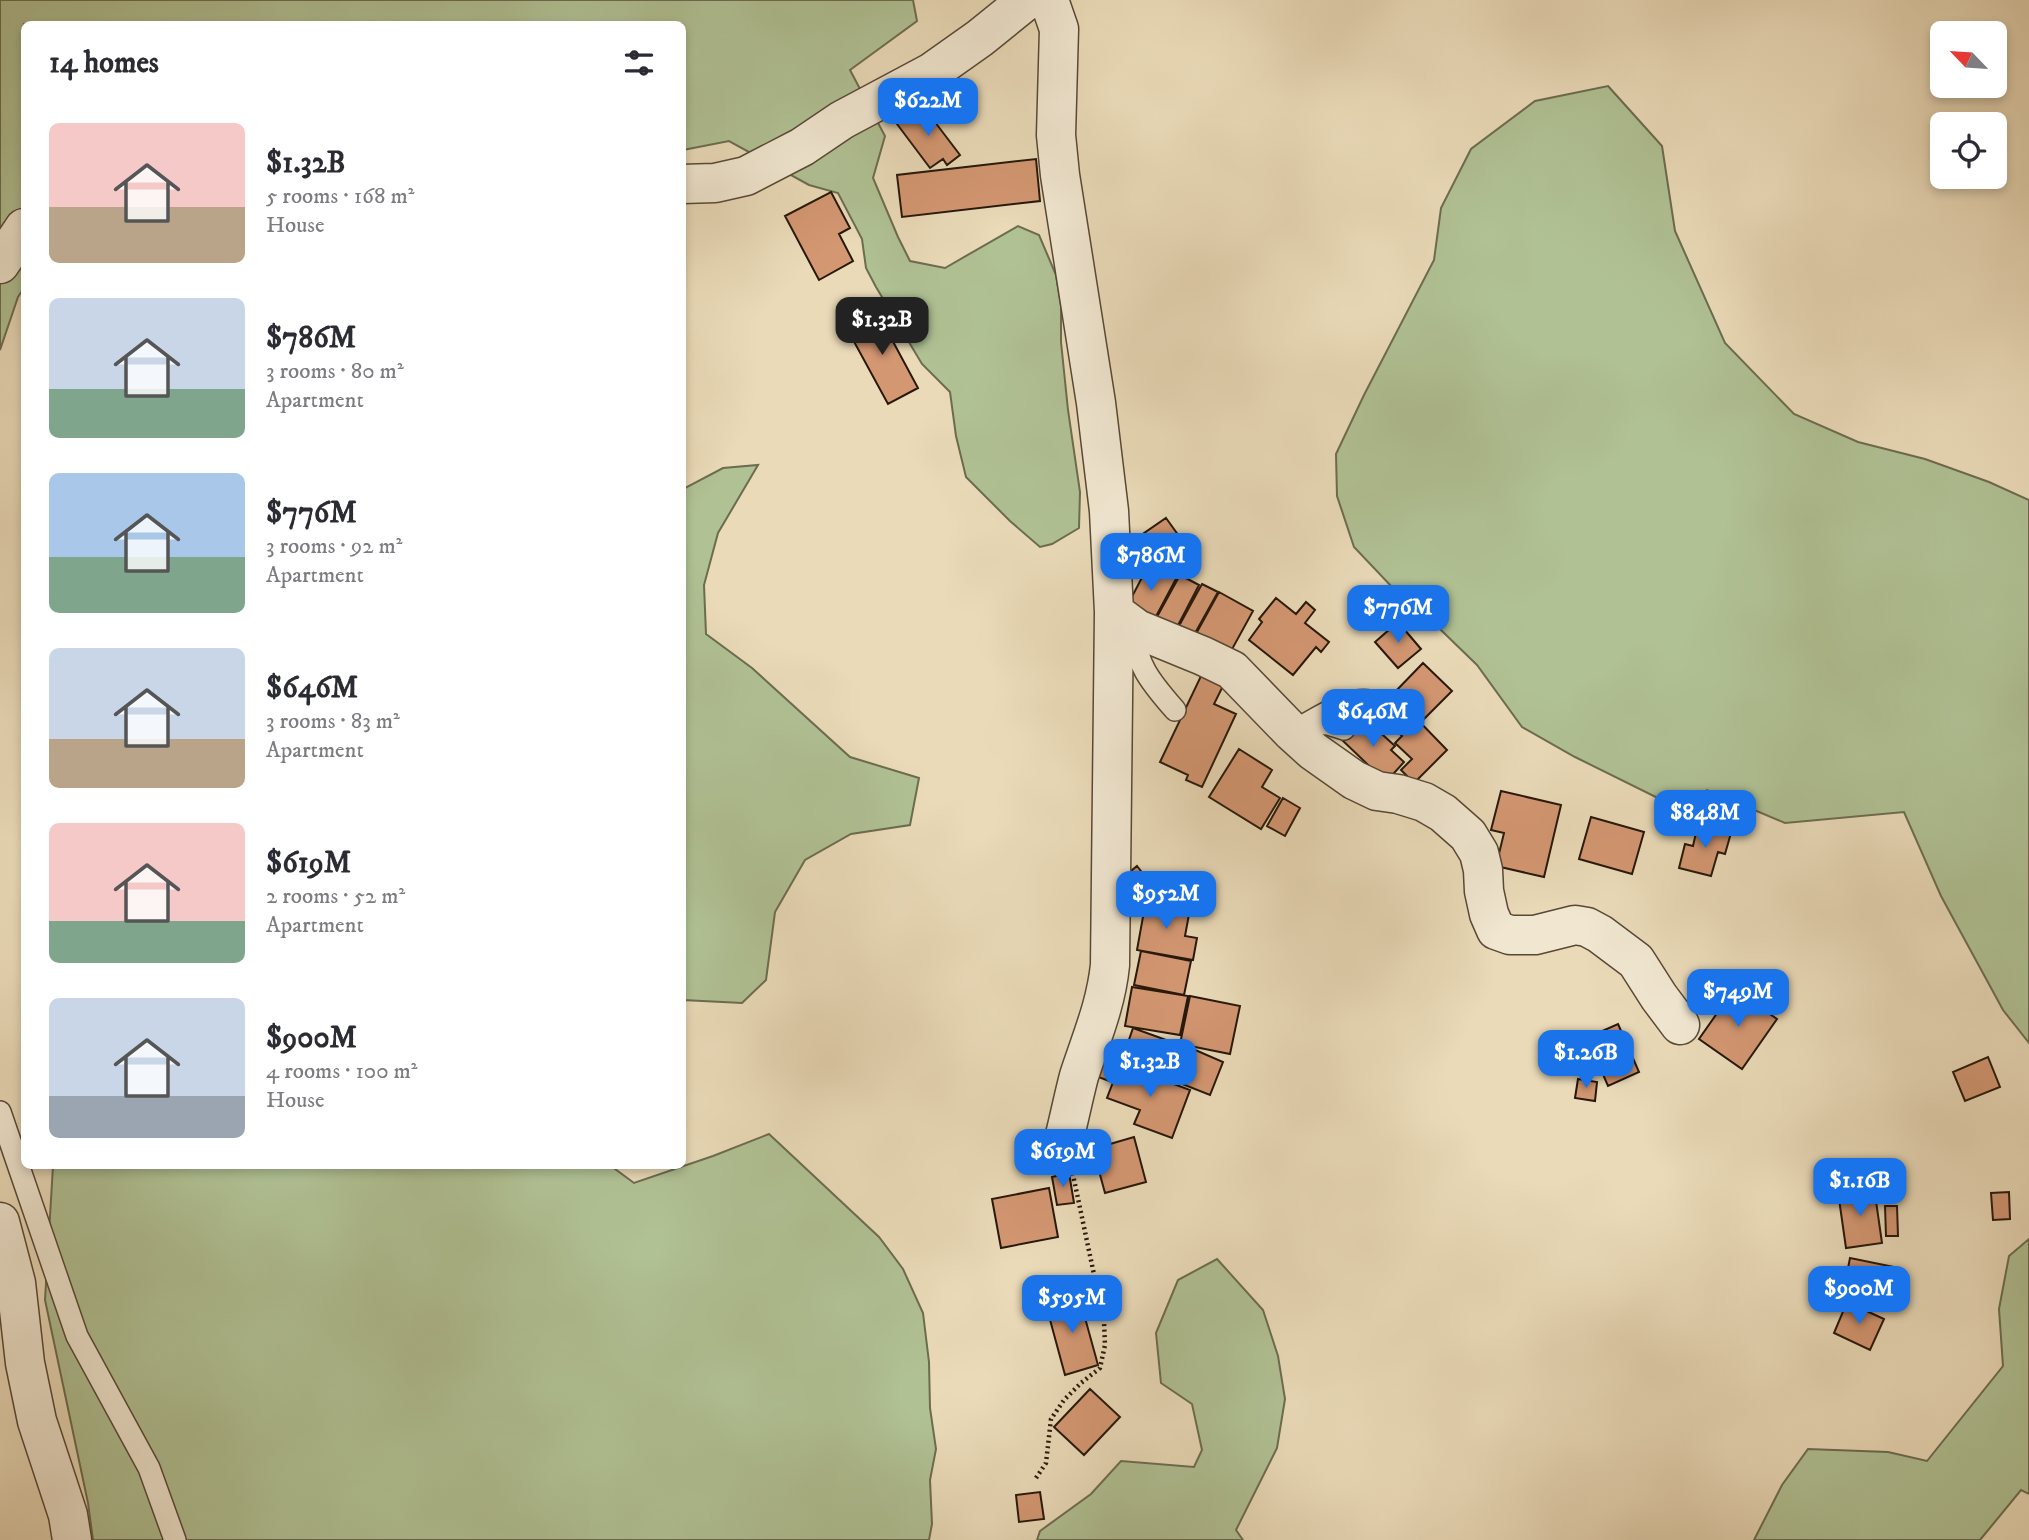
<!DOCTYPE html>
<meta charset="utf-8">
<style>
:root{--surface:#fff;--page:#f7f7f7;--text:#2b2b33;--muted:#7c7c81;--accent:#1a73e8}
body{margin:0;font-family:"IM FELL DW Pica",serif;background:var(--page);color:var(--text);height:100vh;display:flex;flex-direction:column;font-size:26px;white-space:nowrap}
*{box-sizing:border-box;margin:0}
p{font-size:23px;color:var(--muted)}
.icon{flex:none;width:38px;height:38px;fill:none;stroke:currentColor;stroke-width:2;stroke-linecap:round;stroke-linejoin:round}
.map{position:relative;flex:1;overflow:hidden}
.side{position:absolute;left:21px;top:21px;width:665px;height:1148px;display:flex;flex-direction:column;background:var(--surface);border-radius:10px;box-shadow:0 4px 10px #0003}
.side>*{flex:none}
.needle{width:46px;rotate:295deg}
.buttons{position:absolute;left:1930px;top:21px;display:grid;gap:14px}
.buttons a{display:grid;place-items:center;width:77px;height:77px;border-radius:10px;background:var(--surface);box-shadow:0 4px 10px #0003;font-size:35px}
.price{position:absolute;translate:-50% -60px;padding:0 16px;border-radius:14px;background:var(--accent);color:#fff;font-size:23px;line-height:46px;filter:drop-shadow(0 2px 4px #0008)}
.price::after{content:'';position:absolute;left:50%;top:42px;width:21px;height:16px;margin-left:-10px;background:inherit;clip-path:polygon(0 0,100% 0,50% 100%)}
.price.on{background:#222;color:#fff}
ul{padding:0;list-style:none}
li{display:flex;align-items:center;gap:21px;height:175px;padding:0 28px}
li span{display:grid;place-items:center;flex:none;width:196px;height:140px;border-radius:10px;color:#555}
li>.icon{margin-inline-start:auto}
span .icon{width:84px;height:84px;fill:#fffc;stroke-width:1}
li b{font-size:30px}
h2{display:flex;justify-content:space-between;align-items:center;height:84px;padding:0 28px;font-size:30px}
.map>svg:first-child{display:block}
.green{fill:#b0c194;stroke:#6c6c50;stroke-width:2}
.building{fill:#d39772;stroke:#27180b;stroke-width:2}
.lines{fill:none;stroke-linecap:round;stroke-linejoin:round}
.lane-casing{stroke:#584836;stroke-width:24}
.street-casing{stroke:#584836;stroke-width:41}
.path{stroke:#27180b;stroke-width:4.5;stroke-dasharray:2 3.5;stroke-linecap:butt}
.lane{stroke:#f1e7d1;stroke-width:21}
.street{stroke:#f1e7d1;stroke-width:38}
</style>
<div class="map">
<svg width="2029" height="1540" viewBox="0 0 2029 1540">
<rect width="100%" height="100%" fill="#eadab8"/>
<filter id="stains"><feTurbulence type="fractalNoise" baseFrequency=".00286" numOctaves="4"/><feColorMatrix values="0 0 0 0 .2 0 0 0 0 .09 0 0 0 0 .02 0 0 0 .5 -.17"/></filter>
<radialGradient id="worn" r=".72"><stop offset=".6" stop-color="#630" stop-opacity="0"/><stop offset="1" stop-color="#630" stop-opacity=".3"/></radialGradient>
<path class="green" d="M0 0H913L917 21 850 70 885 136 873 178 898 237 910 261 945 268 1018 226 1039 235 1056 275 1061 306V342L1068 410 1080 492 1079 528 1052 544 1040 547 1010 521 966 477 956 436 950 392 922 364 876 287 866 268 862 239 838 193 809 185 729 141 683 150 682 24H24V288L18 297 0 350Z
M1608 86 1662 146 1675 231 1725 343 1794 414 1858 442 1925 459 1989 482 2029 500V1043L2003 1010 1941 896 1904 812 1785 823 1707 790 1676 807 1575 757 1522 727 1477 665 1408 598 1391 586 1354 547 1337 496 1336 454 1364 395 1434 260 1441 208 1471 149 1535 101Z
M758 465 718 533 704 585 706 634 752 668 850 757 919 778 910 825 851 834 805 860 775 912 766 980 742 1003 683 1000V489L723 468Z
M769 1134 879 1237 903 1269 923 1313 929 1362 930 1408 936 1449 930 1480 932 1524 929 1540H93L88 1503 45 1300 53 1166H611L634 1183 713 1156Z
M2029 1239V1494L2021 1490 1980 1540H1754L1782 1485 1808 1449 1888 1452 1927 1461 2003 1366 1999 1309 2009 1256Z
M1217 1259 1263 1310 1278 1356 1285 1399 1277 1448 1236 1530 1243 1540H1037L1040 1531 1091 1494 1121 1461 1194 1467 1202 1450 1192 1404 1161 1383 1156 1333 1178 1280Z"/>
<path class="building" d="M922 105 960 155 947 165 943 159 930 168 897 124Z
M1036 159 1040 201 902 217 897 175Z
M831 192 850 228 839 234 853 261 819 280 785 216Z
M876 310 918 388 888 404 846 327Z
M1166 518 1184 543 1152 565 1134 540Z
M1157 565 1178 575 1152 624 1125 610 1148 566Z
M1180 575 1199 585 1173 635 1153 624Z
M1202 584 1218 592 1189 644 1174 635Z
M1219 592 1253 611 1225 662 1191 643Z
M1276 598 1296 614 1306 602 1315 610 1305 623 1329 642 1321 652 1316 647 1293 675 1249 640 1262 622 1259 619Z
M1398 622 1421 649 1398 668 1375 642Z
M1423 663 1452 691 1420 723 1392 695Z
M1201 676 1223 686 1214 704 1236 714 1202 787 1186 780 1188 775 1160 762Z
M1412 714 1447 750 1414 783 1401 770 1412 759 1395 743 1402 736 1396 730Z
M1362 716 1395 746 1391 750 1404 762 1386 782 1341 739Z
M1239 749 1272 770 1262 787 1280 798 1261 829 1209 797Z
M1501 791 1561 805 1544 877 1496 866 1504 833 1491 830Z
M1283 798 1300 808 1285 836 1267 826Z
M1591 817 1644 832 1632 874 1579 859Z
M1698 824 1731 833 1725 854 1718 852 1711 876 1679 868 1685 844 1693 846Z
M1137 866 1156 890 1137 906 1118 882Z
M1146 900 1190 909 1185 936 1197 938 1193 960 1137 950Z
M1141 951 1191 961 1184 995 1134 985Z
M1132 987 1188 996 1180 1035 1125 1026Z
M1734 989 1777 1019 1742 1069 1699 1039Z
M1190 996 1240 1006 1230 1054 1180 1044Z
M1618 1024 1639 1072 1608 1086 1599 1065 1580 1074 1568 1046Z
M1133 1028 1183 1046 1171 1080 1121 1063Z
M1186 1046 1223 1062 1210 1095 1172 1080Z
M1099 1048 1122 1056 1112 1082 1090 1074Z
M1988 1057 2000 1087 1965 1101 1953 1072Z
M1120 1064 1190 1090 1172 1138 1134 1124 1140 1110 1107 1098Z
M1578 1079 1597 1082 1595 1101 1575 1098Z
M1134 1137 1146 1182 1105 1193 1093 1149Z
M1069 1173 1074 1203 1057 1205 1052 1177Z
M1874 1187 1882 1243 1846 1248 1838 1192Z
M1049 1188 1058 1237 1001 1248 992 1199Z
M2009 1192 2010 1219 1993 1220 1991 1193Z
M1885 1206H1897L1898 1236H1886Z
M1850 1258 1899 1268 1891 1308 1842 1299Z
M1079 1296 1098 1365 1065 1375 1046 1305Z
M1847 1302 1884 1319 1870 1350 1834 1333Z
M1090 1389 1120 1417 1084 1455 1054 1427Z
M1040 1492 1044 1519 1019 1522 1016 1495Z"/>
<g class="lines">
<defs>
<path id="lane" d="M1137 629C1131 661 1155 687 1175 710
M1312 723 1328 724 1344 729
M1292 732C1314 721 1351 692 1376 703 1383 707 1389 713 1394 718
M0 1112 77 1336 149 1468 175 1540"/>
<path id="street" d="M1049 0 1059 29 1056 135 1060 175 1096 403 1109 511 1114 612 1110 965C1106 1005 1091 1039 1079 1076 1074 1095 1070 1115 1065 1135
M682 184 715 183 746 176 802 147 842 120 932 72 980 38 1027 0
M0 264 24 228
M1114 612 1137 629 1203 656 1232 670 1292 732 1313 751 1354 780 1377 791 1398 794 1424 802 1443 813 1468 835 1479 853 1483 870 1484 891 1489 914 1496 930 1510 935H1535L1575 925 1587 927 1600 934 1636 961 1659 997 1680 1025
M0 1222 16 1283 25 1363 37 1421 68 1515 72 1540"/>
</defs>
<use href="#lane" class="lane-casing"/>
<use href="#street" class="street-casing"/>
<path class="path" d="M1036 1478 1046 1463 1051 1419 1064 1400 1081 1383 1100 1368 1105 1345 1104 1322 1072 1170"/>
<use href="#lane" class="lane"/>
<use href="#street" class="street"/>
</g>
<rect width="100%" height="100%" filter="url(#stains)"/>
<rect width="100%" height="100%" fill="url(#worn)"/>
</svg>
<div class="buttons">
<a><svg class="needle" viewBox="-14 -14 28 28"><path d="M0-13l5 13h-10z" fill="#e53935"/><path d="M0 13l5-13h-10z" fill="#7c7c81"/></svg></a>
<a><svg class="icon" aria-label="locate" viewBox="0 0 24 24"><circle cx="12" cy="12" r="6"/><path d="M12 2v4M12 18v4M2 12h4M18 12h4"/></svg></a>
</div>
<b class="price" style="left:928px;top:138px">$622M</b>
<b class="price on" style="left:882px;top:357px">$1.32B</b>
<b class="price" style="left:1151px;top:593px">$786M</b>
<b class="price" style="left:1398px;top:645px">$776M</b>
<b class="price" style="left:1373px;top:749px">$646M</b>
<b class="price" style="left:1705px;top:850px">$848M</b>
<b class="price" style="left:1166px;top:931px">$952M</b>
<b class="price" style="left:1738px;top:1029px">$749M</b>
<b class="price" style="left:1586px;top:1090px">$1.26B</b>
<b class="price" style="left:1150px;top:1099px">$1.32B</b>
<b class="price" style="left:1063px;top:1189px">$619M</b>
<b class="price" style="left:1860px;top:1218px">$1.16B</b>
<b class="price" style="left:1859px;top:1326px">$900M</b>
<b class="price" style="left:1072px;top:1335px">$595M</b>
<section class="side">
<h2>14 homes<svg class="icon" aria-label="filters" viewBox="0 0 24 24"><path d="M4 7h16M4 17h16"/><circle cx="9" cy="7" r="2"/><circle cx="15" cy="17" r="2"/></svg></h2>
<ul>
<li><span style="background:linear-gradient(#f6c9c9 60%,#b9a48a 0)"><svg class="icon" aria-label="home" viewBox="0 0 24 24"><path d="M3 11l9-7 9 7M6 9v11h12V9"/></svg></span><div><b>$1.32B</b><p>5 rooms · 168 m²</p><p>House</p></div></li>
<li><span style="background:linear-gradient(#c9d6e8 65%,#7fa58c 0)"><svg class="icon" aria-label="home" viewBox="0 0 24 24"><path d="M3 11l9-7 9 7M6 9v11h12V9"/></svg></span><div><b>$786M</b><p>3 rooms · 80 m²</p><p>Apartment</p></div></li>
<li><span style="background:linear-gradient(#a9c7e8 60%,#7fa58c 0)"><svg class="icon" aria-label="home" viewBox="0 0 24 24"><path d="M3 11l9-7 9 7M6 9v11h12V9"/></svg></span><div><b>$776M</b><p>3 rooms · 92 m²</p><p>Apartment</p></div></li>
<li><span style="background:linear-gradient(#c9d6e8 65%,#b9a48a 0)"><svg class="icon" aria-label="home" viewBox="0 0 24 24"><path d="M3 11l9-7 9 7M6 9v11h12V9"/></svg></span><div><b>$646M</b><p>3 rooms · 83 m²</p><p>Apartment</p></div></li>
<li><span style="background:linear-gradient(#f6c9c9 70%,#7fa58c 0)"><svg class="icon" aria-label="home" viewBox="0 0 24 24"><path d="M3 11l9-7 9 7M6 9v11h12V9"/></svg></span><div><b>$619M</b><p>2 rooms · 52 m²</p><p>Apartment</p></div></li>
<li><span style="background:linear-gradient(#c9d6e8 70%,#9aa5b1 0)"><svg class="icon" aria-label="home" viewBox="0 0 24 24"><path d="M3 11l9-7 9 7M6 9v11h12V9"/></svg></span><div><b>$900M</b><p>4 rooms · 100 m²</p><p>House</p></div></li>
</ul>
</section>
</div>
